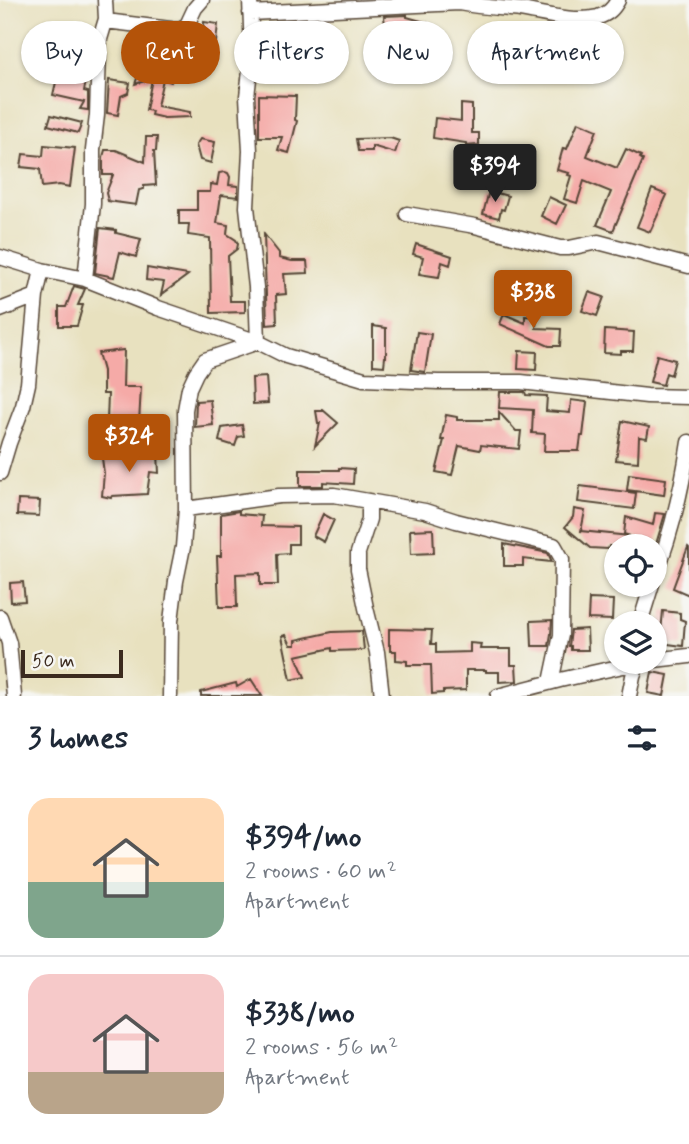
<!DOCTYPE html>
<meta charset="utf-8">
<style>
:root{--surface:#fff;--page:#f2f2f3;--text:#1f2937;--muted:#747a83;--line:#e0e1e3;--accent:#b45309}
body{margin:0;font-family:Mynerve,sans-serif;background:var(--page);color:var(--text);height:100vh;display:flex;flex-direction:column;font-size:26px;white-space:nowrap}
*{box-sizing:border-box;margin:0}
p{font-size:23px;color:var(--muted)}
.icon{flex:none;width:38px;height:38px;fill:none;stroke:currentColor;stroke-width:2;stroke-linecap:round;stroke-linejoin:round}
.map{position:relative;height:696px;overflow:hidden}
.details{display:flex;flex-direction:column;background:var(--surface);flex:1}
.details>*{flex:none}
.top-card{position:absolute;left:21px;top:21px;width:648px;height:63px;display:flex;gap:14px}
.tools{position:absolute;left:604px;top:534px;display:grid;gap:14px}
.tools a{display:grid;place-items:center;width:63px;height:63px;border-radius:50%;background:var(--surface);box-shadow:0 2px 5px #0004;font-size:35px}
.scale{position:absolute;left:21px;bottom:18px;width:102px;box-sizing:border-box;padding-left:7px;border:4px solid #3b2a1e;border-top:0;font-size:19px;line-height:24px;white-space:nowrap;color:#3b2a1e;-webkit-text-stroke:5px #f6f6f2;paint-order:stroke}
.price{position:absolute;translate:-50% -60px;padding:0 16px;border-radius:7px;background:var(--accent);color:#fff;font-size:23px;line-height:46px;filter:drop-shadow(0 2px 4px #0008)}
.price::after{content:'';position:absolute;left:50%;top:42px;width:21px;height:16px;margin-left:-10px;background:inherit;clip-path:polygon(0 0,100% 0,50% 100%)}
.price.selected{background:#222;color:#fff}
ul{padding:0;list-style:none}
li{display:flex;align-items:center;gap:21px;height:175px;padding:0 28px}
li+li{border-top:2px solid var(--line)}
li span{display:grid;place-items:center;flex:none;width:196px;height:140px;border-radius:21px;color:#555}
li>.icon{margin-inline-start:auto}
span .icon{width:84px;height:84px;fill:#fffc;stroke-width:1}
li b{font-size:30px}
h2{display:flex;justify-content:space-between;align-items:center;height:84px;padding:0 28px;font-size:30px}
.tag{padding:0 24px;border-radius:32px;background:var(--surface);box-shadow:0 2px 5px #0004;font-size:24px;line-height:63px}
.tag.selected{background:var(--accent);color:#fff}
.map>svg:first-child{display:block}
.building{fill:#f5aaa7}
.lines{fill:none;stroke-linecap:round;stroke-linejoin:round}
.minor-casing{stroke:#554536;stroke-width:17}
.minor{stroke:#fff;stroke-width:14}
</style>
<div class="map">
<svg width="689" height="696" viewBox="0 0 689 696">
<rect width="100%" height="100%" fill="#f6f6f2"/>
<filter id="ink" filterUnits="userSpaceOnUse"><feTurbulence type="fractalNoise" baseFrequency=".0143" numOctaves="2"/><feDisplacementMap in="SourceGraphic" scale="14" xChannelSelector="R" yChannelSelector="G"/><feConvolveMatrix kernelMatrix="1 2 1 2 8 2 1 2 1" color-interpolation-filters="sRGB"/></filter>
<filter id="wash" filterUnits="userSpaceOnUse"><feTurbulence type="fractalNoise" baseFrequency=".00686" numOctaves="4" result="noise"/><feDisplacementMap in="SourceGraphic" scale="28" xChannelSelector="R" yChannelSelector="G"/><feGaussianBlur stdDeviation="1.57" result="paint"/><feColorMatrix in="noise" values="0 0 0 0 0 0 0 0 0 0 0 0 0 0 0 0 0 1.4 0 .05"/><feComposite in="paint" operator="in"/></filter>
<g filter="url(#wash)">
<rect width="100%" height="100%" fill="#e8e1bf"/>
<g id="blocks">
<path class="building" d="M407 15V17L428 23 421 48 391 41 392 35 386 36 384 16Z
M304 20 309 46 293 49 261 47V33L289 35 287 23Z
M204 22 218 24 216 42 202 40Z
M38 42 68 44V57L36 53Z
M144 59 176 71 171 82 163 79 157 106 190 112V117L164 118 151 115 152 111 146 110 152 79 135 84Z
M60 65 88 71 84 91 88 92V110L80 109 84 102 53 95Z
M109 80 130 83 128 93 121 96 118 115 107 113Z
M259 95 296 96 295 120 297 121 289 153 278 150 282 137H259Z
M461 104 472 105V133H479V145L466 146V143L433 138 435 118 461 121Z
M51 115 82 123 78 133 48 125Z
M578 122 597 130 587 156 617 168 626 149 641 156 640 158 643 160 613 231 597 225 611 192 584 181 577 203 564 199 571 176 568 175 569 173 557 170 563 148 567 149Z
M146 137H157L156 151H154L156 185 144 186V189L139 190 136 205 108 201 106 193 113 175H103V157L105 150H116L145 162Z
M390 138 399 141 395 153 372 146V151H358L356 139Z
M200 139 215 142 211 163 200 160 196 145Z
M44 145 75 148 70 187 59 185 42 187 40 169 21 167 23 154 43 156Z
M225 172 228 173 230 177 229 185 238 186V197L221 195 217 223 228 225 227 234 236 240 238 244 237 249 228 256 230 301H245V312L211 313 210 238 188 235 189 224H179V210H197V192H210L211 184 217 185 219 173Z
M652 189 667 195 650 232 637 227Z
M489 191 508 196 504 210 501 209 499 218 483 214Z
M549 197 566 205 557 224 541 216Z
M100 228 116 230V233L141 239 136 257 120 252 114 277 95 273Z
M264 234 279 253V258L292 261H307L308 273 284 274 286 294 276 295 277 324 267 325Z
M416 244 452 256 450 265 442 262 439 277 419 274 423 257 413 254Z
M147 268 188 275 161 295 164 282 146 280Z
M74 286 85 289 78 305H83L77 326H59V307H66Z
M589 292 604 297 597 316 582 311Z
M504 314 525 323V316L537 317 536 328 561 329 560 346H549L500 324Z
M373 326 386 328V357H385L384 366 373 365Z
M605 330 634 332 633 351H621V354L604 353Z
M417 332 431 334 425 372 411 370Z
M124 350 123 387H141L139 423 107 421 108 394H103V371L98 353Z
M519 351 537 352 536 370 518 369Z
M657 355 675 360 671 375 666 373 663 385 650 382Z
M266 377 268 403 253 404 252 378Z
M500 392H525L526 395 547 396 546 411 570 413 571 400 587 402 583 436H581L579 451H544L545 434 532 433 533 410 499 408Z
M210 400 213 425 195 427 196 401Z
M323 410 338 423 315 446 320 423H318L316 411H323Z
M499 412 516 431H521L519 449 481 445 480 450 459 446 452 475 436 472 444 440H441L446 415 457 417V420H499Z
M622 421 649 427 647 438 639 437 638 462 616 460Z
M242 425 244 436 238 437 235 446 219 441 222 428Z
M158 453 159 473 150 472 147 494 112 496 111 498 102 496 104 473 102 458 133 454Z
M339 468 354 469 353 484 323 482V486H300V470H339Z
M629 474 666 479 664 495 627 490Z
M580 486 636 493 634 509 578 502Z
M18 500 40 501 39 516 17 515Z
M574 509 585 511 581 531 630 536 624 534 626 517 653 525 655 513 665 514 656 544 633 537 631 546H609L608 549 590 548 565 527 573 517Z
M239 511V514L262 516 261 526 298 527V544H289V553L277 554 278 585H260V573L236 574 237 607H219L217 556H221V514Z
M323 514 334 520 324 542 313 536Z
M433 529 434 553 411 554 410 530Z
M504 544 548 553 552 562 523 559V566H504Z
M688 547 689 548V595L673 588Z
M23 582 25 601 11 602 10 583Z
M589 599 613 600 612 620 588 619Z
M663 611 680 613V619L685 621 683 646 660 643Z
M552 620 551 634 549 646H532L531 621Z
M389 629 432 630 431 644H436V653L470 652V643L481 644 480 649H511V665H516L517 681 499 682V672H486V670H466V690L443 691V693L432 694 431 665H407V661L396 660V651H390V645H389Z
M587 629 588 650H571V646H569L571 630Z
M362 631 364 650 332 651V648L296 656 305 677 291 680 282 636 286 635 291 645H296V640L332 632Z
M652 672 668 675 664 696 648 693Z
M251 679 262 696H201V692L236 683 237 687Z"/>
</g>
</g>
<g filter="url(#ink)">
<use href="#blocks" fill-opacity="0" stroke="#554536" stroke-width="2"/>
<g class="lines">
<defs>
<path id="minor" d="M250 13 459 3C480 7 500 8 520 10 545 14 573 23 598 17 608 14 613 9 618 0
M106 21 178 30 187 25 195 8 202 0
M407 214 475 226 560 248H569L598 242 689 266
M0 257 42 270 85 279 158 308 258 342 286 356 364 379 438 382H521L647 396 689 397
M85 279 93 204V150L97 115 99 51 100 39 106 19 105 0
M0 310 36 296
M0 473 9 443 23 406 28 384 36 296 42 270
M369 501V519L358 553V569L366 608 377 652 382 696
M186 509 279 496 334 495 425 511 456 521 554 545 562 559 561 635 551 682
M654 578C672 534 682 488 689 442
M0 617 9 643 14 696
M640 623 652 584
M654 660 689 656
M170 696 171 621 176 581 183 547 186 509 185 410 189 388 196 373 205 360 258 342 256 287 247 207 250 151 247 96 252 54 250 0
M498 696 560 680 641 662
M629 696 633 676 638 662"/>
</defs>
<use href="#minor" class="minor-casing"/>
<use href="#minor" class="minor"/>
</g>
</g>
</svg>
<div class="tools">
<a><svg class="icon" aria-label="locate" viewBox="0 0 24 24"><circle cx="12" cy="12" r="6"/><path d="M12 2v4M12 18v4M2 12h4M18 12h4"/></svg></a>
<a><svg class="icon" aria-label="layers" viewBox="0 0 24 24"><path d="M12 4l9 5-9 5-9-5zM3 14l9 5 9-5"/></svg></a>
</div>
<div class="scale">50 m</div>
<b class="price selected" style="left:495px;top:204px">$394</b>
<b class="price" style="left:533px;top:330px">$338</b>
<b class="price" style="left:129px;top:474px">$324</b>
<div class="top-card">
<a class="tag">Buy</a>
<a class="tag selected">Rent</a>
<a class="tag">Filters</a>
<a class="tag">New</a>
<a class="tag">Apartment</a>
</div>
</div>
<section class="details">
<h2>3 homes<svg class="icon" aria-label="filters" viewBox="0 0 24 24"><path d="M4 7h16M4 17h16"/><circle cx="9" cy="7" r="2"/><circle cx="15" cy="17" r="2"/></svg></h2>
<ul>
<li><span style="background:linear-gradient(#ffd9b3 60%,#7fa58c 0)"><svg class="icon" aria-label="home" viewBox="0 0 24 24"><path d="M3 11l9-7 9 7M6 9v11h12V9"/></svg></span><div><b>$394/mo</b><p>2 rooms · 60 m²</p><p>Apartment</p></div></li>
<li><span style="background:linear-gradient(#f6c9c9 70%,#b9a48a 0)"><svg class="icon" aria-label="home" viewBox="0 0 24 24"><path d="M3 11l9-7 9 7M6 9v11h12V9"/></svg></span><div><b>$338/mo</b><p>2 rooms · 56 m²</p><p>Apartment</p></div></li>
</ul>
</section>
